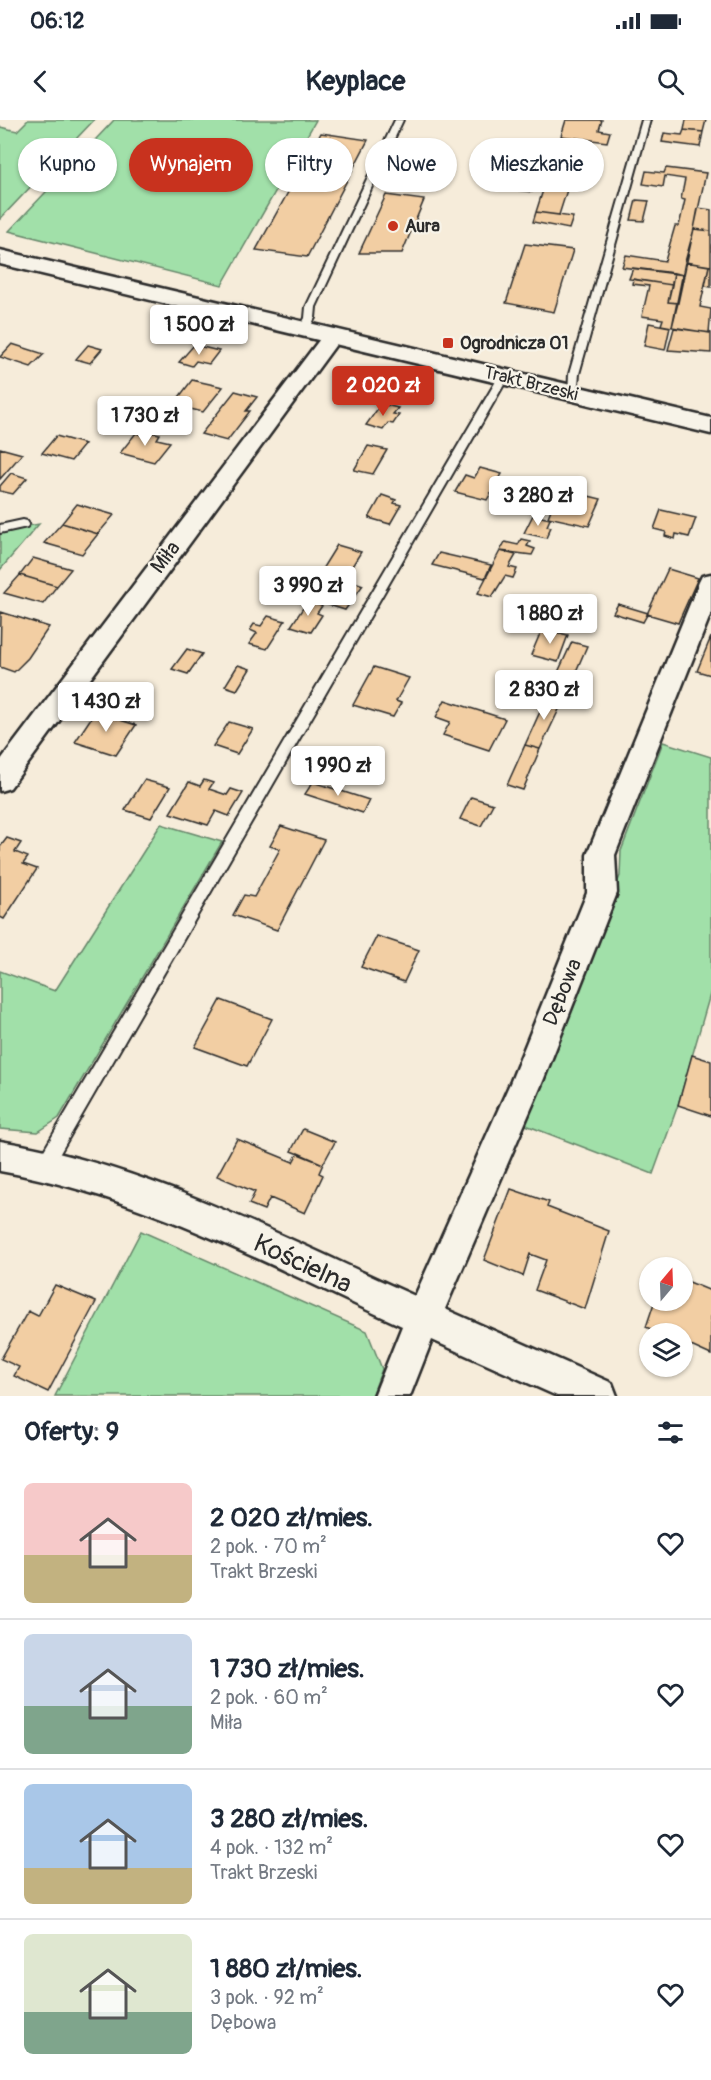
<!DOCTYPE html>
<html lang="pl">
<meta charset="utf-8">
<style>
:root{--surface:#fff;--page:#f6f6f7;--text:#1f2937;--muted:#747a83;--line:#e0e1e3;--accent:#c8321e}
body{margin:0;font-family:Pangolin,sans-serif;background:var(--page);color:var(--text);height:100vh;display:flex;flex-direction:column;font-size:22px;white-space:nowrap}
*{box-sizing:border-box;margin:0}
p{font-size:20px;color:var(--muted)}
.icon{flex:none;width:33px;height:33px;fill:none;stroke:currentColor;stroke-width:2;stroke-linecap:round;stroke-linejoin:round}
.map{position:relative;height:1276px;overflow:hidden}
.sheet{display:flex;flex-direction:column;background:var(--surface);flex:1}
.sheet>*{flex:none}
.top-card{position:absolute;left:18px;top:18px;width:675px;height:54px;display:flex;gap:12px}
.needle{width:39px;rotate:19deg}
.tools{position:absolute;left:639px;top:1137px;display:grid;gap:12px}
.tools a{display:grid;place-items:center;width:54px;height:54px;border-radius:50%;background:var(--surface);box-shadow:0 2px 4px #0004;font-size:30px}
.price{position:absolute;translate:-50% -51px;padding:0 14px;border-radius:6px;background:#fff;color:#222;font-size:20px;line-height:39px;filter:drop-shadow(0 2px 3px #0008)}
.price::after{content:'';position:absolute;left:50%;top:36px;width:18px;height:14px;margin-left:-9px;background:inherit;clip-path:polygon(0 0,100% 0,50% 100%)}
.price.on{background:var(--accent);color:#fff}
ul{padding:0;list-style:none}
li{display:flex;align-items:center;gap:18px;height:150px;padding:0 24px}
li+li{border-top:2px solid var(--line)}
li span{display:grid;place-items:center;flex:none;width:168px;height:120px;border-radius:9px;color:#555}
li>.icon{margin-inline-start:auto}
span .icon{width:72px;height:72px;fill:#fffc;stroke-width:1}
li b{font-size:26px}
h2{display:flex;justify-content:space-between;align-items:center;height:72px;padding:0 24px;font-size:26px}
.tag{padding:0 21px;border-radius:27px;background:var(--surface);box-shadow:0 2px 4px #0004;font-size:21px;line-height:54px}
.tag.on{background:var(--accent);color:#fff}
.status{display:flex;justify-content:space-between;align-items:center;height:42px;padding:0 30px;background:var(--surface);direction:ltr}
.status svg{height:16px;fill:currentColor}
header{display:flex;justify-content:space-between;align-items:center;height:78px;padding:0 24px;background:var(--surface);font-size:27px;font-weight:700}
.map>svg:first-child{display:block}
.green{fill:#a1e0a9;stroke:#66866a;stroke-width:1.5}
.building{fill:#f2cea3;stroke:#2b2b2b;stroke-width:1.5}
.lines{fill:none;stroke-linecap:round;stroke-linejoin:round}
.lane-casing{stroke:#2b2b2b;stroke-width:4}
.street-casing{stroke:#2b2b2b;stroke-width:5}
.primary-casing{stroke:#2b2b2b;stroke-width:5}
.lane{fill:#f7f3e8;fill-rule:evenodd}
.street{fill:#f7f3e8;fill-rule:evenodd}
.primary{fill:#f7f3e8;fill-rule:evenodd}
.poi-dot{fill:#c8321e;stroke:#f7f3e8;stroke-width:2}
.labels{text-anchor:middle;stroke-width:4.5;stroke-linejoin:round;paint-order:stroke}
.far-poi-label{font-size:18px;font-weight:bold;fill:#2b2b2b;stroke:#f7f3e8;text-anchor:start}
.far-street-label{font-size:18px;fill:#2b2b2b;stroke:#f7f3e8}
.street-label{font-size:21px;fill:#2b2b2b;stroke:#f7f3e8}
.near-street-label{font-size:26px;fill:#2b2b2b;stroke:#f7f3e8}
</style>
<div class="status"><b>06:12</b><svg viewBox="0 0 49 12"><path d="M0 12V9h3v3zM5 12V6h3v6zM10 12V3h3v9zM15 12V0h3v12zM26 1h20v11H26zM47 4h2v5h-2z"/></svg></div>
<header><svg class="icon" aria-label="back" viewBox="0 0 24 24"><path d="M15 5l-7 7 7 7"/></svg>Keyplace<svg class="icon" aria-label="search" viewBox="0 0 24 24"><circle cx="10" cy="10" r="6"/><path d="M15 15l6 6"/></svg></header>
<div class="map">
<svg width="711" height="1276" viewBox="0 0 711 1276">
<rect width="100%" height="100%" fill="#f6ecda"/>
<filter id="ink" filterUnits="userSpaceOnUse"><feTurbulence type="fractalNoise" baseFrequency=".0167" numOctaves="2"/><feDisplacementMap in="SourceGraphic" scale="12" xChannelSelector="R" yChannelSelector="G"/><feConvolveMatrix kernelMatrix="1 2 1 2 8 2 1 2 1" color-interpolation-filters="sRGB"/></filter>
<g filter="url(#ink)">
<path class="green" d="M28 0H94L0 99V7L17 11Z
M114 0H316L222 165 9 111Z
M39 404 0 450V411Z
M663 622 711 637V871L678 985 653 1054 518 1002 620 756 621 731Z
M161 704 222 722 59 998 38 1012 0 1009V851L55 871Z
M141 1111 367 1211 382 1249 372 1276H55Z"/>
<path class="building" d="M566 0H602L599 10 610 12 607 22 561 16Z
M686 0H706L703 12 684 10Z
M684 10 703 12 700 27 662 22 664 13 682 15Z
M321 13 368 20 307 137 256 130Z
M666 48 706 53 684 155 622 147 626 135 665 141 675 106H679L685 80 681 79 685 59 665 56 663 67 643 64 646 51 664 53Z
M505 53 537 57 532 72 499 68Z
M544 67 567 70 559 95 536 92Z
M386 75 424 80 402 133H359Z
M636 80 649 81 644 101 631 100Z
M698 88 711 90V111L694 109Z
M536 92 573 97 569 109 533 102Z
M694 109 711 111V146L685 142Z
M525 124 573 130 554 192 506 183Z
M685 142 709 146 700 187 711 189 709 213 672 207Z
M709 146H711V167L705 166Z
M633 148 674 153 672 165 629 159Z
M674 153 684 155 678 183 668 182Z
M633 159 672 165 668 182 678 183 672 207 661 205 663 199 642 196 649 166 632 164Z
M649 203 670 207 665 230 644 226Z
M674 208 711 213V233L668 230Z
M12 224 44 234 31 247 0 237Z
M88 225 102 229 90 243 76 239Z
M194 225 219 231 209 244 196 241 192 246 179 242Z
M192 260 223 267 203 292 173 285Z
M235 271 257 277 246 291H250L227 321 201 314Z
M381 284 398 288 393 294 399 295 393 304 388 303 383 310 366 305Z
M149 312 160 314 157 319 170 322 154 342 120 333 136 313 146 316Z
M56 316 85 324 71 341 42 333Z
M368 326 387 330 373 354 354 350Z
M0 328 22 334 0 359Z
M480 348 502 354 487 380 455 372 465 355 474 358Z
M11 353 27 358 13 374 0 371V366Z
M559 369 601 379 589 406 548 397Z
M382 375 396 380 394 383 401 385 390 404 369 398Z
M77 384 114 395 98 414 62 403Z
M661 390 696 398 689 417 676 414 675 419 665 416 666 412 654 409Z
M533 395 550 399 547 406 551 407 546 418 524 413Z
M62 403 98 414 82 434 44 423Z
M521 419 530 421 527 426 535 429 532 435 500 431 505 422 518 425Z
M337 425 361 432 346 456 322 449Z
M500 431 516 435 509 447 517 449 513 458 505 456 492 477 478 473Z
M439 433 491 445 485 458 432 445Z
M33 438 71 449 57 466 20 455Z
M668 449 698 458 678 503 647 494Z
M331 454 363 465 345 490 313 480Z
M20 455 57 466 43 484 4 473Z
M307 482 322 486 317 493 322 495 311 512 291 506Z
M618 484 648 493 643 502 613 493Z
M1 492 49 507 28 538 14 552 0 547Z
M268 496 285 501 267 529 249 524 257 513 250 510 254 504 261 506Z
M542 509 568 515 558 542 531 535Z
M711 517V555L697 551Z
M572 522 587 526 564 579 548 574Z
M187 529 202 534 188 554 172 549Z
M238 545 250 549 237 570 225 566Z
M374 547 409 558 396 581 401 583 393 597 353 585Z
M548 574 564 579 540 629 525 625Z
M445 580 505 599 489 630 443 615 450 602 436 597Z
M95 592 136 605 116 635 75 622Z
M229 602 253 609 237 634 213 626Z
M525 625 540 629 523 670 507 665Z
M144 660 170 667 151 698 125 690Z
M204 660 213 663 209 669 227 675 231 669 243 673 229 696 216 691 208 705 170 693 189 662 200 666Z
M313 662 369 680 363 693 305 674Z
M471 677 493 684 481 706 460 699Z
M281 706 324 720 277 810 233 795 244 775 254 777 280 729 270 726Z
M7 718 21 723 15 732 28 737 23 744 37 749 4 799 0 797V727Z
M377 816 419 830 404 862 361 847Z
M221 880 272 899 247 946 195 927Z
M692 935 711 941V996L678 985Z
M303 1009 335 1022 323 1044 291 1031Z
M237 1019 293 1042 298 1033 323 1044 319 1053 323 1055 305 1093 270 1078 264 1090 249 1084 255 1072 217 1056Z
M511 1069 549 1082 547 1087 609 1111 585 1189 535 1170 546 1140 530 1134 523 1156 484 1140Z
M682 1159 711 1171V1235L682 1222V1214H662L646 1207 655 1180H682Z
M55 1165 96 1182 48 1272 14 1256 19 1247 1 1239 28 1191 38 1196Z"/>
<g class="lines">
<defs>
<path id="lane" d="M395 0H403L316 187 315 198 308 211H300L299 209 305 198 306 187Z
M642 0H650L579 254 577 273 576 275H568L569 254Z
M504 253 509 256 52 1047 46 1050 40 1047 38 1042 40 1037 499 256Z
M23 400 27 401 29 404 27 407 0 413V405Z"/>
<path id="street" d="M333 209 340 211 343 215 340 219 10 668 0 671V641L326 211Z
M711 454V493L615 735 617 773 543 961 445 1189 612 1263 617 1276H557L432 1220 410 1276H374L402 1206C271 1146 143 1076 0 1051V1021C147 1045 280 1116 415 1176L511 961 587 773V735L699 462 702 456Z"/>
<path id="primary" d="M0 130 711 298V314L0 144Z"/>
</defs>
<use href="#lane" class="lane-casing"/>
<use href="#street" class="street-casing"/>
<use href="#primary" class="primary-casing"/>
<use href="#lane" class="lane"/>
<use href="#street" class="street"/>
<use href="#primary" class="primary"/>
</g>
</g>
<g class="poi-dot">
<circle cx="393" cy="106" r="6"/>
<rect x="442" y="217" width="12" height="12" rx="3"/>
</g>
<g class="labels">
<g class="far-poi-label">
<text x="405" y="112">Aura</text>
<text x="460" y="229">Ogrodnicza 01</text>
</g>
<g class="far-street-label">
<text transform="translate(531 263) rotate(14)" y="6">Trakt Brzeski</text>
</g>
<g class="street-label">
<text transform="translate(165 437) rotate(-53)" y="7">Miła</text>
<text transform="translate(562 872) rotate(-68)" y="7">Dębowa</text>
</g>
<g class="near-street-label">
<text transform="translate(303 1143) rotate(25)" y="9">Kościelna</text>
</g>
</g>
</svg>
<div class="tools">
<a><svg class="needle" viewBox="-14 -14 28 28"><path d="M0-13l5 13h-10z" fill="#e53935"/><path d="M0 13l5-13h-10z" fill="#747a83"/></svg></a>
<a><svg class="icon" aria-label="layers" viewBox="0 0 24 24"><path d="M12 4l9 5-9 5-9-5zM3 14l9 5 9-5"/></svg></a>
</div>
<b class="price" style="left:199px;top:236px">1 500 zł</b>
<b class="price on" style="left:383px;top:297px">2 020 zł</b>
<b class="price" style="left:145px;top:327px">1 730 zł</b>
<b class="price" style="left:538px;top:407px">3 280 zł</b>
<b class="price" style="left:308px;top:497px">3 990 zł</b>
<b class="price" style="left:550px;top:525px">1 880 zł</b>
<b class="price" style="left:544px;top:601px">2 830 zł</b>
<b class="price" style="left:106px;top:613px">1 430 zł</b>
<b class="price" style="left:338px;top:677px">1 990 zł</b>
<div class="top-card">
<a class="tag">Kupno</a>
<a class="tag on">Wynajem</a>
<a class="tag">Filtry</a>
<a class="tag">Nowe</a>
<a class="tag">Mieszkanie</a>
</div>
</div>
<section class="sheet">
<h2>Oferty: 9<svg class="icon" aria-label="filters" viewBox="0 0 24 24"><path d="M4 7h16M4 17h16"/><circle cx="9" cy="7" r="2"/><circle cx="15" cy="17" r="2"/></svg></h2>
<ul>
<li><span style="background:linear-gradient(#f6c9c9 60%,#c2b280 0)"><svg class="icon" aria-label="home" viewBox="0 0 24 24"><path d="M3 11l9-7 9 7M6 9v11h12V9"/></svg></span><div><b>2 020 zł/mies.</b><p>2 pok. · 70 m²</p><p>Trakt Brzeski</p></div><svg class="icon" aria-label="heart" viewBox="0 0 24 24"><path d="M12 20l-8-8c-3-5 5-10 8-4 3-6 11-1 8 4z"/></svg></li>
<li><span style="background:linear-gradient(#c9d6e8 60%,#7fa58c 0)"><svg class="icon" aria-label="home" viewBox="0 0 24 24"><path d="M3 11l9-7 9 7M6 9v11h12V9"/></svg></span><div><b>1 730 zł/mies.</b><p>2 pok. · 60 m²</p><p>Miła</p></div><svg class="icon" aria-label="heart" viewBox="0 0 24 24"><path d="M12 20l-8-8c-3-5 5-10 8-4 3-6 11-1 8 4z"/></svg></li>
<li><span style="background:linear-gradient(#a9c7e8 70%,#c2b280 0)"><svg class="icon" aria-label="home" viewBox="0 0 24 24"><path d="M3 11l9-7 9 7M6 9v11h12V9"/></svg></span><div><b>3 280 zł/mies.</b><p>4 pok. · 132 m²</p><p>Trakt Brzeski</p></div><svg class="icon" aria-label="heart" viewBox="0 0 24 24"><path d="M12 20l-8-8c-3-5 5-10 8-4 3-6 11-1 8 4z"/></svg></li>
<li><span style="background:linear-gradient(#dfe7d0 65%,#7fa58c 0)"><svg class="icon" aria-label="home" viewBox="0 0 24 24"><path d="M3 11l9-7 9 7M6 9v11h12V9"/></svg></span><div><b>1 880 zł/mies.</b><p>3 pok. · 92 m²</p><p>Dębowa</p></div><svg class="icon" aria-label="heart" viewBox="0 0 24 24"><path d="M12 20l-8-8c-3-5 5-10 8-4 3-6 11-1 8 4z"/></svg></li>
</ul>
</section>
